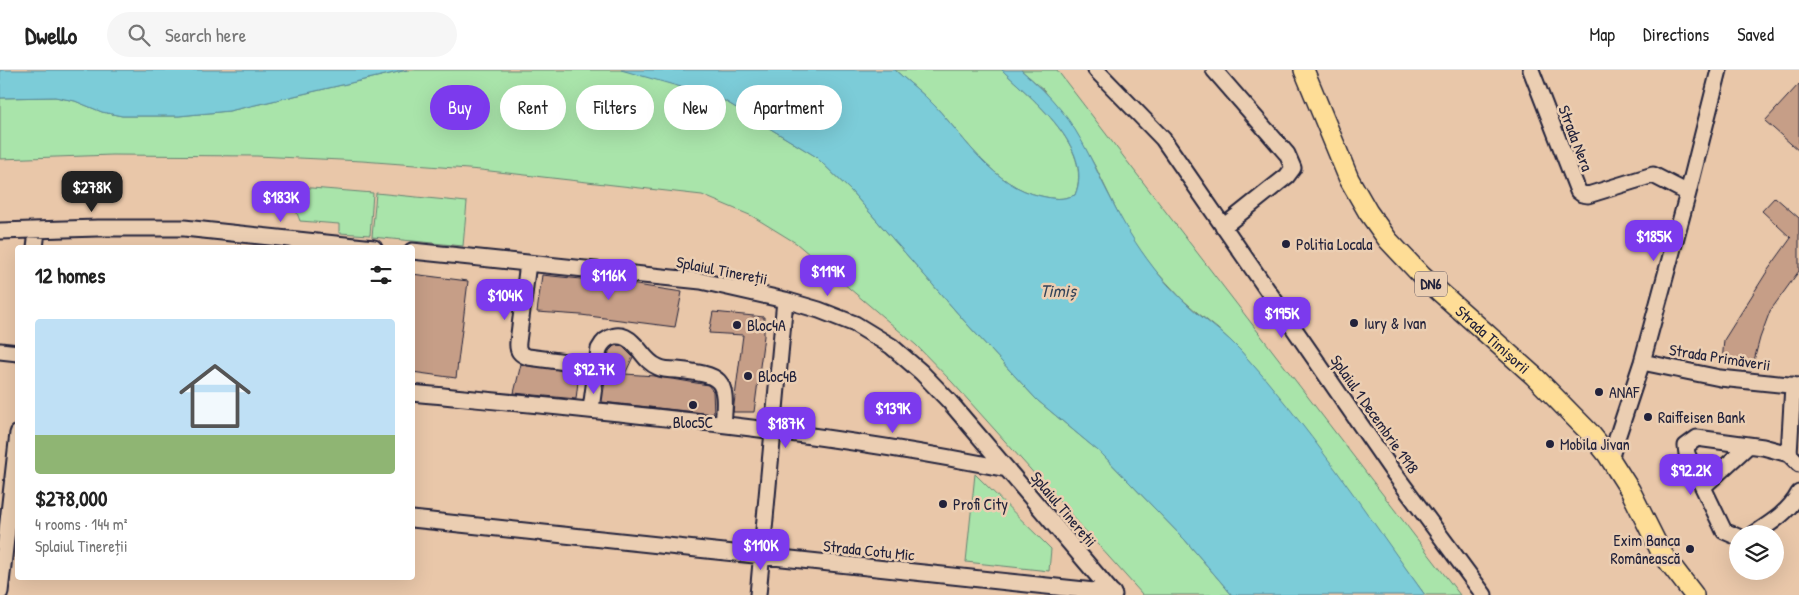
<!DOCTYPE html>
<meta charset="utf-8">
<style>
:root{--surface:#fff;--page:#f6f6f6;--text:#222;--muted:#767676;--line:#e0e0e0;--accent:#7c3aed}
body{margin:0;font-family:"Patrick Hand",sans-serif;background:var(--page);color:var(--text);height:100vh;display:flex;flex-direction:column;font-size:19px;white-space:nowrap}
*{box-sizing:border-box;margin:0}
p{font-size:16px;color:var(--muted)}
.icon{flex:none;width:28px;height:28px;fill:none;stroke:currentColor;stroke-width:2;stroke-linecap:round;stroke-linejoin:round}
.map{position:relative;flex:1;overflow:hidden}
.sheet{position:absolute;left:15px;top:175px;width:400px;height:335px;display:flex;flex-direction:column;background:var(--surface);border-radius:5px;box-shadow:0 5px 20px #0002}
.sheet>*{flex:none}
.top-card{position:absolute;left:430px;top:15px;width:475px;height:45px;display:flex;gap:10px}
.tools{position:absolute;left:1729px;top:455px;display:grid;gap:10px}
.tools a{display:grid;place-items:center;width:55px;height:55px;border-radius:50%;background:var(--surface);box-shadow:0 5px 20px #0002;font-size:25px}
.price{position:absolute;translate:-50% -42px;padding:0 11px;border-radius:10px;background:var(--accent);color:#fff;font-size:16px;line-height:32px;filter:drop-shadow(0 1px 2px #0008)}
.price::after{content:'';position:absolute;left:50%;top:30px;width:15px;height:11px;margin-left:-8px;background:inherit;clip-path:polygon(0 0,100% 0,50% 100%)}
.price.active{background:#222;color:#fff}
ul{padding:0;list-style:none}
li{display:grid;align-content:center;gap:10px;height:265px;padding:0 20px}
li span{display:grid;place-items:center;height:155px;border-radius:5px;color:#555}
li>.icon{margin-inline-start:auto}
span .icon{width:90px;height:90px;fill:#fffc;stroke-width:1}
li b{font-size:21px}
h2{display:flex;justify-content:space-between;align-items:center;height:60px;padding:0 20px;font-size:21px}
.chip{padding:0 18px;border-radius:22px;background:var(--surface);box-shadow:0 5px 20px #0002;font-size:18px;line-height:45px}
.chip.active{background:var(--accent);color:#fff}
header{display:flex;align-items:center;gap:30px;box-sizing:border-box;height:70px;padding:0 25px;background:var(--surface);border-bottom:1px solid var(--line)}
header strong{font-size:24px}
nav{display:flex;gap:28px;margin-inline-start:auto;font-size:18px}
.search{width:350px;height:45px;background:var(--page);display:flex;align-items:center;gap:12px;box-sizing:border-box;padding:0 18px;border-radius:28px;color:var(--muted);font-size:19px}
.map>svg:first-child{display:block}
.green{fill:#a9e4aa;stroke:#668372}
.water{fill:#7cccd8;stroke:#588899}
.building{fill:#c69e87;stroke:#22223b}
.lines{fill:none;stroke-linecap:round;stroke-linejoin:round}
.minor-casing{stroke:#22223b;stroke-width:19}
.major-casing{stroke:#22223b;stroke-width:22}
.minor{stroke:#ebceb2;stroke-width:15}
.major{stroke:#fedd96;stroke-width:19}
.poi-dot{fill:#22223b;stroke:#ebceb2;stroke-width:2}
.labels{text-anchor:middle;stroke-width:5;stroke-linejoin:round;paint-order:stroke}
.shield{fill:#ebceb2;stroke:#5e565f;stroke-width:1}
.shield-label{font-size:15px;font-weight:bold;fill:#22223b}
.street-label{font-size:16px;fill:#22223b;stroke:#ebceb2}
.poi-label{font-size:16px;fill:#22223b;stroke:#ebceb2;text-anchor:start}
.water-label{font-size:18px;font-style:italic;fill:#34445a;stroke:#ebceb2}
</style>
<header>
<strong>Dwello</strong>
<div class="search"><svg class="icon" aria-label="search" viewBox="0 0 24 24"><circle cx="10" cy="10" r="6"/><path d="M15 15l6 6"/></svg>Search here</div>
<nav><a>Map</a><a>Directions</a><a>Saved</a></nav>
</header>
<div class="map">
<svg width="1799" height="525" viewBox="0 0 1799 525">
<rect width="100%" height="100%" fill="#e9c7a9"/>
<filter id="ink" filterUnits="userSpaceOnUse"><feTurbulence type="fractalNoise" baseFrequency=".02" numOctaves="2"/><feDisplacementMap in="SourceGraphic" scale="10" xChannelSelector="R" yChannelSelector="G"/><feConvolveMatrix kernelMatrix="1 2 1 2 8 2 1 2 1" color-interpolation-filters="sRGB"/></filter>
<g filter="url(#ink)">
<path class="green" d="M407 0H624L720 28 815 86 851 121 967 254 1037 330 1103 385 1185 470 1232 525H1143L952 312 916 275 796 173 752 146 702 125 481 100 362 91 257 86 112 85 0 89V28L55 27 75 31 102 42 122 46H179L229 41Z
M895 0H1002C1032 29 1094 77 1075 125 1062 130 1055 129 1041 126 993 116 966 69 935 36 923 23 908 12 895 0Z
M1021 0H1057L1460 525H1425L1266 311 1239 279 1218 259 1198 243 1182 229 1154 199 1135 173 1122 151 1095 96 1077 64 1044 20Z
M287 116 373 123 370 165 339 163V154L300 151Z
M376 123 467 132 463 176 372 167Z
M975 404 1051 479 1049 501 966 492Z"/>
<path class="water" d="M0 0H407L229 41 179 46H122L102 42 75 31 55 27 0 28Z
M621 0H895C908 12 923 23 935 36 966 69 993 116 1041 126 1054 129 1062 130 1075 125 1095 78 1032 29 1002 0H1021C1035 12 1049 25 1061 40 1083 67 1095 99 1111 129 1123 153 1136 175 1153 197 1165 213 1181 229 1197 243 1212 255 1227 266 1240 280 1309 356 1365 442 1425 525H1232L1185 470 1103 385 1037 330 967 254 851 121 815 86 720 28Z"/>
<path class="building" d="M1799 14V81L1765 51Z
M1775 127 1799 148V201L1770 241 1760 268 1752 298 1722 292 1724 270 1768 200 1791 168 1762 141Z
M412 204 468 211 456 308 412 302Z
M542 205 630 214 682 222 675 257 581 245 537 242Z
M713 242 764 247V266L754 342H733L743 265 709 263Z
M614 276 618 275 623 277 633 287 625 304 655 306 708 315 713 321 714 344 602 332 609 281Z
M521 294 579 303 576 329 514 323Z"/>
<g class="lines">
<defs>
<path id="minor" d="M1096 0 1163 69 1391 399 1484 525
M1214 0 1287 84 1293 98 1287 106 1223 157
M1531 0 1578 121 1582 124 1588 125 1653 105 1688 123
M0 161 98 158H184L374 178
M35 178 37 161
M412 181 701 211 785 230 819 240 855 254 891 276 921 302 949 331 1114 525
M528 193 518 272C517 281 520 284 528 287L597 296
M0 281 18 283
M1642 292 1720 308 1799 316
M412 323C611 342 811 359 1007 399
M591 339 599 279C606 265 621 261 633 273 642 281 646 292 658 297 663 300 671 300 677 300 721 305 728 307 723 354
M1789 384 1793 315
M1610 389 1642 292 1688 123 1719 0
M1703 417 1749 375
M412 449 1113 523
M1754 464C1771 453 1789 442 1799 423
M1738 467 1724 461 1687 384 1686 376 1697 368 1763 377 1789 384 1799 394
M0 522 18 363
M758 525 785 230"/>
<g id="major">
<path id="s1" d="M1304 0 1349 109 1368 142 1388 170 1422 206 1534 306 1590 363 1607 384 1630 420 1661 482 1694 525"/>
</g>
</defs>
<use href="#minor" class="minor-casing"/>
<use href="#major" class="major-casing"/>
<use href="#minor" class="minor"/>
<use href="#major" class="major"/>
</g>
</g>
<g class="poi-dot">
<circle cx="1286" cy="174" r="5"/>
<circle cx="1354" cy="253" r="5"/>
<circle cx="737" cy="255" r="5"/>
<circle cx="748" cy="306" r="5"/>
<circle cx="1599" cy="322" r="5"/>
<circle cx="693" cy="335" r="5"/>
<circle cx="1648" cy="347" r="5"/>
<circle cx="1550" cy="374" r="5"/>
<circle cx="943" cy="434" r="5"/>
<circle cx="1690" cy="479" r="5"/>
</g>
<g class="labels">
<rect class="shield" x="1415" y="201.5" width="32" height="25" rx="4"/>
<g class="shield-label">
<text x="1431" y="219">DN6</text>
</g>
<g class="street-label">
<text transform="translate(1576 68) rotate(69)" y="6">Strada Nera</text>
<text transform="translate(722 200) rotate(11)" y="6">Splaiul Tinereții</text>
<text dy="6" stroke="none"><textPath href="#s1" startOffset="335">Strada Timișorii</textPath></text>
<text transform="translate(1720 287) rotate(9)" y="6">Strada Primăverii</text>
<text transform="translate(1375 344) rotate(55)" y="6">Splaiul 1 Decembrie 1918</text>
<text transform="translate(1064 439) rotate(50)" y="6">Splaiul Tinereții</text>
<text transform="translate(869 480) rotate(6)" y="6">Strada Cotu Mic</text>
</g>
<g class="poi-label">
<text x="1296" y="180">Politia Locala</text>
<text x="1364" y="259">Iury &amp; Ivan</text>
<text x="747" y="261">Bloc4A</text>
<text x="758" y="312">Bloc4B</text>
<text x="1609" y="328">ANAF</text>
<text x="1658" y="353">Raiffeisen Bank</text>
<text x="693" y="358" text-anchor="middle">Bloc5C</text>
<text x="1560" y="380">Mobila Jivan</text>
<text x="953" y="440">Profi City</text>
<text x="1680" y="476" text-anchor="end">Exim Banca<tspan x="1680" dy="18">Românească</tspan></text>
</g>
<g class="water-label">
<text x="1058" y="227">Timiș</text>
</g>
</g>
</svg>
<div class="tools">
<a><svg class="icon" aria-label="layers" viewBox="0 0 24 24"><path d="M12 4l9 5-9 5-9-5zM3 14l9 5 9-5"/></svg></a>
</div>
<b class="price active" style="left:92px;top:143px">$278K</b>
<b class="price" style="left:281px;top:153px">$183K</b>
<b class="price" style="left:1654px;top:192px">$185K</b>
<b class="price" style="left:828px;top:227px">$119K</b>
<b class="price" style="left:609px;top:231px">$116K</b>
<b class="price" style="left:505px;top:251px">$104K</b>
<b class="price" style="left:1282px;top:269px">$195K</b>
<b class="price" style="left:594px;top:325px">$92.7K</b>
<b class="price" style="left:893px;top:364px">$139K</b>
<b class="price" style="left:786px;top:379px">$187K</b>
<b class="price" style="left:1691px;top:426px">$92.2K</b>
<b class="price" style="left:761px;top:501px">$110K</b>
<div class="top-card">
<a class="chip active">Buy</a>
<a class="chip">Rent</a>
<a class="chip">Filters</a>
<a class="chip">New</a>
<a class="chip">Apartment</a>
</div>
<section class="sheet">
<h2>12 homes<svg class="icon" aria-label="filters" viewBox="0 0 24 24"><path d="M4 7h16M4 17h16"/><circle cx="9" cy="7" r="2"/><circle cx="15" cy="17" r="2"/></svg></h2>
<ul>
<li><span style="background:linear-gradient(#bfe0f5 75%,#8fb573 0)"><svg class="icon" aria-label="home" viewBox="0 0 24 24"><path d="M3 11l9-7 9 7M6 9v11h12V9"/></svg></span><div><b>$278,000</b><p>4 rooms · 144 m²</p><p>Splaiul Tinereții</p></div></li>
</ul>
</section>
</div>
